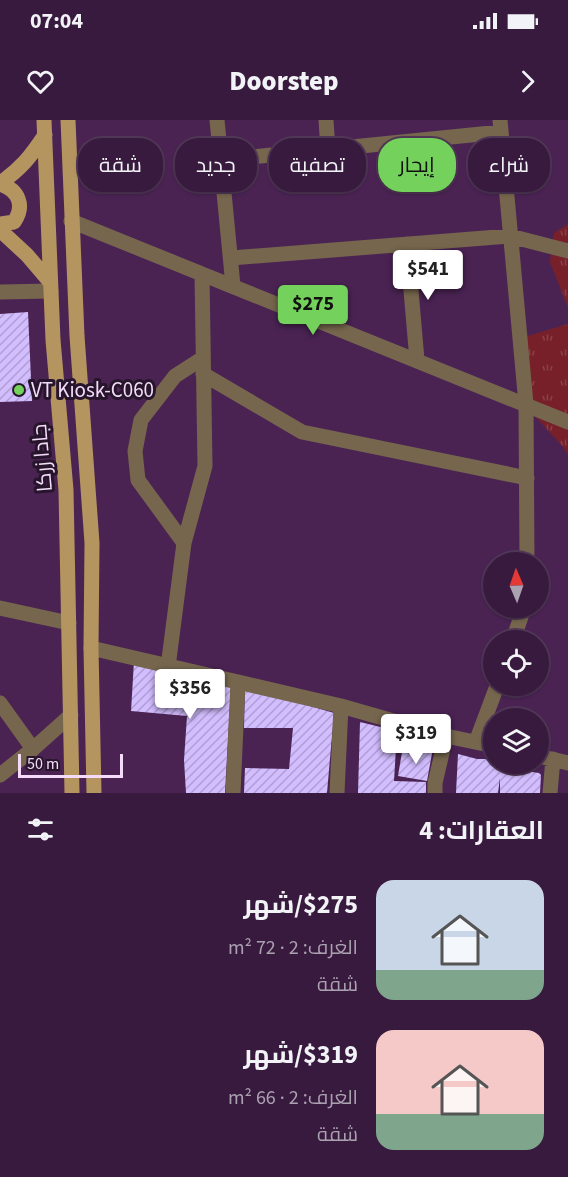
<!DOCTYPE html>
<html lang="ar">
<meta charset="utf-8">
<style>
:root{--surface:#381a3e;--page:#3f2345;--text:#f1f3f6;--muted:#aba1b0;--line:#523858;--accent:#74d25c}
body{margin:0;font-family:"Source Sans 3",Cairo,sans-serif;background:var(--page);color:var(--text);direction:rtl;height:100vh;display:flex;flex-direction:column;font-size:22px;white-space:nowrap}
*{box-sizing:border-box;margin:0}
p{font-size:20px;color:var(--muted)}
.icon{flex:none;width:33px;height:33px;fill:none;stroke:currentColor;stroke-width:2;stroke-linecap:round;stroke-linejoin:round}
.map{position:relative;height:673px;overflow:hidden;direction:ltr}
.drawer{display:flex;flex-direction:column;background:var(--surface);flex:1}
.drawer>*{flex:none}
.top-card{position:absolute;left:18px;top:18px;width:532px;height:54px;direction:rtl;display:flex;gap:12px}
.needle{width:39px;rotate:358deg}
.tools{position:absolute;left:483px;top:432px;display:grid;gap:12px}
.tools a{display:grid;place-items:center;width:66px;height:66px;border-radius:50%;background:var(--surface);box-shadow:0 2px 4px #0004,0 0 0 2px var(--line);font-size:30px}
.scale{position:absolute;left:18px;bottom:15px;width:105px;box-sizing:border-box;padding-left:6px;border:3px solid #f3dbf9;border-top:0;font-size:16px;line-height:21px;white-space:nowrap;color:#f3dbf9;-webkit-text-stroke:4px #27162b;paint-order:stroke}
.price{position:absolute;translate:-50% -51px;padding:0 14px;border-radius:6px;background:#fff;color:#222;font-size:20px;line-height:39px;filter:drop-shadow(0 2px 3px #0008)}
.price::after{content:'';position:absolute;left:50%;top:36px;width:18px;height:14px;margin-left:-9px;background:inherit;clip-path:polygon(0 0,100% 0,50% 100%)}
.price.current{background:var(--accent);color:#111}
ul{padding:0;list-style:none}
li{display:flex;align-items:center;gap:18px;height:150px;padding:0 24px}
li span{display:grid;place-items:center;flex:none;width:168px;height:120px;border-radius:18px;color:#555}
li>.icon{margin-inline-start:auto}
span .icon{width:72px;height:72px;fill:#fffc;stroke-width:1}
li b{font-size:26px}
h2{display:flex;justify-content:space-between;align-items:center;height:72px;padding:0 24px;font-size:26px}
.tag{padding:0 21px;border-radius:24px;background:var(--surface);box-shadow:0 2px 4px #0004,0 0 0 2px var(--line);font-size:21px;line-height:54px}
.tag.current{background:var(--accent);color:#111}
.status{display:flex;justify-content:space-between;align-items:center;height:42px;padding:0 30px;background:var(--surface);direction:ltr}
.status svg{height:16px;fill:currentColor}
header{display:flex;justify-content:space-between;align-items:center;height:78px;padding:0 24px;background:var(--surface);font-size:27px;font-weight:800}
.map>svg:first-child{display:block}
.grass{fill:url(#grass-tufts)}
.building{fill:url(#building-hatch)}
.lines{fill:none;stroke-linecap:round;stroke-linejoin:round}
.minor{stroke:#76664d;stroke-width:15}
.major{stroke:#b49560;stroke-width:15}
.poi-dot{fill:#74d25c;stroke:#27162b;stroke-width:2}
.labels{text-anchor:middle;stroke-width:6;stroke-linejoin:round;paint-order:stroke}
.poi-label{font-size:21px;fill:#f3dbf9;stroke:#27162b;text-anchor:start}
.street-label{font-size:21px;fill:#f3dbf9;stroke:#27162b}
</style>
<div class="status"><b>07:04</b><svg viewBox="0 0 49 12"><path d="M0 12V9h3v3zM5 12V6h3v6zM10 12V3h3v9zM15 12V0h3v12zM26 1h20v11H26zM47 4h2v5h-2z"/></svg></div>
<header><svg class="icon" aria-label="forward" viewBox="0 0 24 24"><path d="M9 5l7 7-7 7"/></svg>Doorstep<svg class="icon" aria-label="heart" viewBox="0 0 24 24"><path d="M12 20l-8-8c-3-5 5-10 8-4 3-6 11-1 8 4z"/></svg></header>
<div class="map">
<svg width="568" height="673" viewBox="0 0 568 673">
<defs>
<pattern id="grass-tufts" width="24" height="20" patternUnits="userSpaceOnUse" patternTransform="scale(1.5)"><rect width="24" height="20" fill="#772029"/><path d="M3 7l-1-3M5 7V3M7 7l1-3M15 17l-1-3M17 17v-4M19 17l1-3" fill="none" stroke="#8b4049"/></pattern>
<pattern id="building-hatch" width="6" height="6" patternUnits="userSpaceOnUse" patternTransform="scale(1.5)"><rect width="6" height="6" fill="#d2bdff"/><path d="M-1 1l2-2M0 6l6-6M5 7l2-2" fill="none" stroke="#b09ed2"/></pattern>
</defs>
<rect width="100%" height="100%" fill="#4a2353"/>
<path class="grass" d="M568 104V188L550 142 554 113Z
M568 204V335L564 328 534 295 524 217Z"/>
<path class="building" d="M28 192 32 281 0 282V194Z
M134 541 231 565 225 673H186L184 640 187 596 131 591Z
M245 567 334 593 327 673H244L245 648 289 649 293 608H244Z
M360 602 397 611 394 661 426 662V673H358Z
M422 626 433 628 427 661 398 656 402 632 420 636Z
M458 634 477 639H494V644L502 646 501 650H504L505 648 539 653 541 655 540 673H500V658L498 673H456Z"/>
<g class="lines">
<path class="minor" d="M217 0 233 166
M326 0 328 30
M500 0 526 284 527 442
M221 40 501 12
M71 101 568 302
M407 124 417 240
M231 138 510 116 568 131
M0 172 51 171
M203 254 302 312 527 358
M184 423 138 360 135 331 141 300 175 256 203 238
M0 488 69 503
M513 520 524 488
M91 528 341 586 446 616 494 626
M168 547 184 423 205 346 202 154
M0 583 33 629
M476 622 497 566
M538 636 568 643
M0 655 33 629 71 595
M233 673 238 562
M337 673 341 586
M435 673V663L446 616
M550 673 553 639"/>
<path class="major" d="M44 0 53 220 66 370 72 673
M68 0 77 216 92 423 91 528 94 673
M0 63C21 49 31 36 45 15
M0 64C19 70 25 86 14 102L0 104
M0 110 27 135 50 162"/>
</g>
<circle class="poi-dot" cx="19" cy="270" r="6"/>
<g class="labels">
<g class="poi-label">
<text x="31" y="277">VT Kiosk-C060</text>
</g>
<g class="street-label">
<text transform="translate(42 338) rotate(-95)" y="7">جادا زرکا</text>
</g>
</g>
</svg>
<div class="tools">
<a><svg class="needle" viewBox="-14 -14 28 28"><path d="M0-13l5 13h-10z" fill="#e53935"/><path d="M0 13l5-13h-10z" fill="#aba1b0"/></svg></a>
<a><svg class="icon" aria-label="locate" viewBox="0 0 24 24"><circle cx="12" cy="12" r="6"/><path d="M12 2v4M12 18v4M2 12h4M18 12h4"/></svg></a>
<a><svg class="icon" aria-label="layers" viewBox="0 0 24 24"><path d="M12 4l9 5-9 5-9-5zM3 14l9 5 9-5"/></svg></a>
</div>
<div class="scale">50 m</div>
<b class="price" style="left:428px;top:181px">$541</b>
<b class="price current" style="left:313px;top:216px">$275</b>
<b class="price" style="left:190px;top:600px">$356</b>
<b class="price" style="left:416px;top:645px">$319</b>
<div class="top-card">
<a class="tag">شراء</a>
<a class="tag current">إيجار</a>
<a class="tag">تصفية</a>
<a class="tag">جديد</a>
<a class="tag">شقة</a>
</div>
</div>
<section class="drawer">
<h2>العقارات: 4<svg class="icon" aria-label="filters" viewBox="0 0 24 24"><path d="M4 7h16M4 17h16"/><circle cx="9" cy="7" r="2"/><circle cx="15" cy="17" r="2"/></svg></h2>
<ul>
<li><span style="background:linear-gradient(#c9d6e8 75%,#7fa58c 0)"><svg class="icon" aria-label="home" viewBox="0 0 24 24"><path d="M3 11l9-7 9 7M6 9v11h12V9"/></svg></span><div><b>$275/شهر</b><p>الغرف: 2 · 72 m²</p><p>شقة</p></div></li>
<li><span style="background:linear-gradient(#f6c9c9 70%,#7fa58c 0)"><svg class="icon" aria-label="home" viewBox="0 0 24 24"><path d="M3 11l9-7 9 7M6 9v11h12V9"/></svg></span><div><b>$319/شهر</b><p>الغرف: 2 · 66 m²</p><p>شقة</p></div></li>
</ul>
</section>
